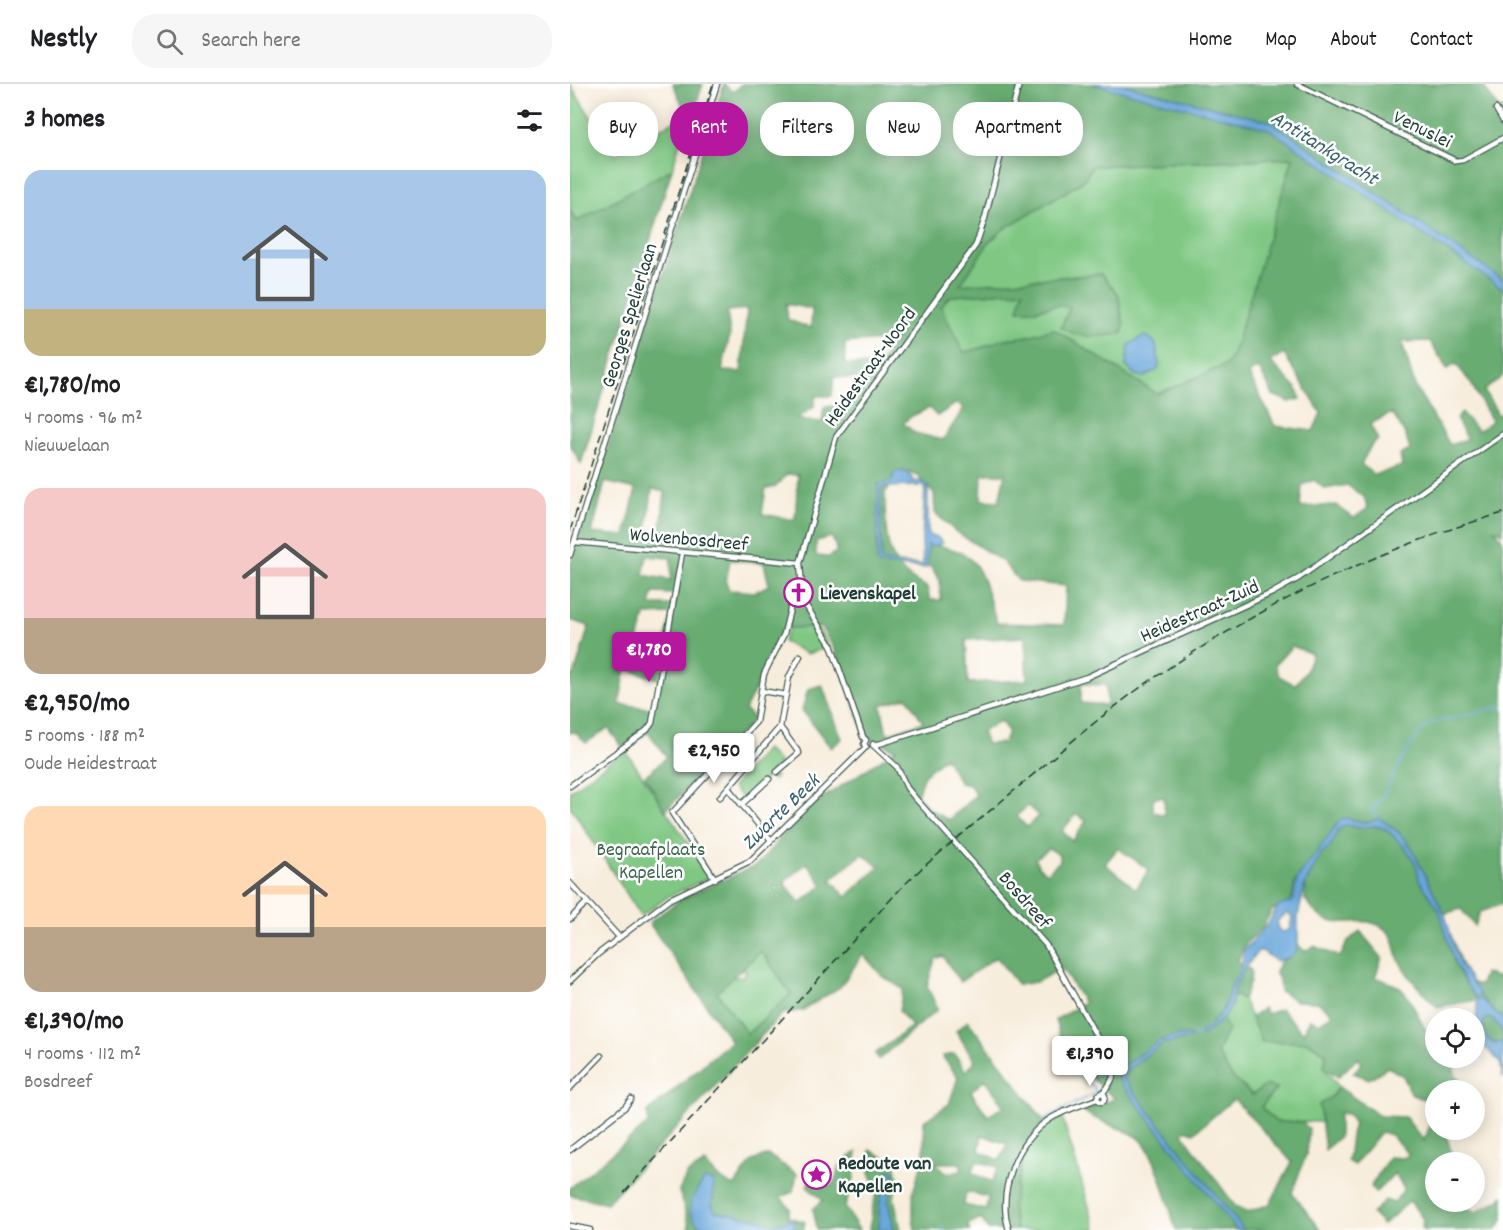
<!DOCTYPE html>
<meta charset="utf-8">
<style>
:root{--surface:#fff;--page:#f6f6f6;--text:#202124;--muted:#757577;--line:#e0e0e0;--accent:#b5179e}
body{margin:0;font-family:Dekko,sans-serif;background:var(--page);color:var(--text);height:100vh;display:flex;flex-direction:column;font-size:22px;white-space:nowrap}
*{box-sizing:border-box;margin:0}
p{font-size:20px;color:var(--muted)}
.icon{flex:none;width:33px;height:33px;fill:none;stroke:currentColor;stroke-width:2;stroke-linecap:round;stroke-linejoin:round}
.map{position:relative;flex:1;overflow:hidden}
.sheet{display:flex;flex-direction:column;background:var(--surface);width:570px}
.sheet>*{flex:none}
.hud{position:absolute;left:18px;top:18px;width:570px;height:54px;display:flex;gap:12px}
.fabs{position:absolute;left:855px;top:924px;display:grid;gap:12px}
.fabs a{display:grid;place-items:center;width:60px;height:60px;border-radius:50%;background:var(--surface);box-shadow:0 3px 15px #0003;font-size:30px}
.price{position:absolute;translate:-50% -51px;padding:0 14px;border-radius:6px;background:#fff;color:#222;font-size:20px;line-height:39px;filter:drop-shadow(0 2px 3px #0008)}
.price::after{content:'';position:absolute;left:50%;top:36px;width:18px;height:14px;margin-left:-9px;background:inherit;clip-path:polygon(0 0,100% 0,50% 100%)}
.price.current{background:var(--accent);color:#fff}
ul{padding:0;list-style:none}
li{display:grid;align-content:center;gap:12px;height:318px;padding:0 24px}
li span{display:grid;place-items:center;height:186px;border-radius:18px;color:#555}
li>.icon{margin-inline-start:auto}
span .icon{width:108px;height:108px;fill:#fffc;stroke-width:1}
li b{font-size:26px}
h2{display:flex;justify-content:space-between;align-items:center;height:72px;padding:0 24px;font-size:26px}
.pill{padding:0 21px;border-radius:24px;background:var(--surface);box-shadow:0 3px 15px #0003;font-size:21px;line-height:54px}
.pill.current{background:var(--accent);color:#fff}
header{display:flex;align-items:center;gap:36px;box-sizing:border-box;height:84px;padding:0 30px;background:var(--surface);border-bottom:2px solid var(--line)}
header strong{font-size:28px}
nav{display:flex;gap:33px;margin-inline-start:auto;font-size:21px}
.search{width:420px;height:54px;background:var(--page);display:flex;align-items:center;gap:15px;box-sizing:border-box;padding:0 21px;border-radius:24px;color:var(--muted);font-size:22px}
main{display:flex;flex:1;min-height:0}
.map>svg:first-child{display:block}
.green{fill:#7fc783;stroke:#4f825c;stroke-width:1.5;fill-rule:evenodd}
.forest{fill:#67ac71;stroke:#437452;stroke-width:1.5;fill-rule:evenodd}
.water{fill:#68a6da;stroke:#447287;stroke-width:1.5;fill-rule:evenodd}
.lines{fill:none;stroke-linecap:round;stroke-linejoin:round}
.stream{stroke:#68a6da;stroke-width:1.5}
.minor-casing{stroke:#3f574d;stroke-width:7}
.minor{stroke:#fff;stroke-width:4.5}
.rail{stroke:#1f3d34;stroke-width:1.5;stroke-dasharray:9 4.5;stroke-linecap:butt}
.labels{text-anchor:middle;stroke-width:5;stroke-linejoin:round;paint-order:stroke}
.street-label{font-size:20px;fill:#1f3d34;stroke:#fff}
.poi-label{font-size:20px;font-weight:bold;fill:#1f3d34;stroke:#fff;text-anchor:start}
.park-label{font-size:20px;fill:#3c664c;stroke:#fff}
.water-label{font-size:21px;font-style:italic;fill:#39626e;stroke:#fff}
</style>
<header>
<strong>Nestly</strong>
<div class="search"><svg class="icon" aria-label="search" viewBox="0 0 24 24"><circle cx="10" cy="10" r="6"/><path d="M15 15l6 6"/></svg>Search here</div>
<nav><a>Home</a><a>Map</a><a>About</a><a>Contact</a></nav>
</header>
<main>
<section class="sheet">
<h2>3 homes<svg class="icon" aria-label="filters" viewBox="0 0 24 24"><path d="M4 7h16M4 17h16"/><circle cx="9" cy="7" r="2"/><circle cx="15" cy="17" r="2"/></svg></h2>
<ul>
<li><span style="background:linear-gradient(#a9c7e8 75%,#c2b280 0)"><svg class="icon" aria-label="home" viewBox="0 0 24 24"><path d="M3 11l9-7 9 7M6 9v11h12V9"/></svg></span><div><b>€1,780/mo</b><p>4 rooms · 96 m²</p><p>Nieuwelaan</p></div></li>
<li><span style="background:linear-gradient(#f6c9c9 70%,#b9a48a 0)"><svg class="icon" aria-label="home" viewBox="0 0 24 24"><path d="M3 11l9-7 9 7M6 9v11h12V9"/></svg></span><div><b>€2,950/mo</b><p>5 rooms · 188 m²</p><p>Oude Heidestraat</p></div></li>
<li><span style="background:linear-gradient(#ffd9b3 65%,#b9a48a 0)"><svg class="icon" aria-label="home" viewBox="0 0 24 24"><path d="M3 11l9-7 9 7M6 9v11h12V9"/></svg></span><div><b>€1,390/mo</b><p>4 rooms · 112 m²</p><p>Bosdreef</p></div></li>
</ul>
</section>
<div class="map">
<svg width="933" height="1146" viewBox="0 0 933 1146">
<rect width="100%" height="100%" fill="#fff"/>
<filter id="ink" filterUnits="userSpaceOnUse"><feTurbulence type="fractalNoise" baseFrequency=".0167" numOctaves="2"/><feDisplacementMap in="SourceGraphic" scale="12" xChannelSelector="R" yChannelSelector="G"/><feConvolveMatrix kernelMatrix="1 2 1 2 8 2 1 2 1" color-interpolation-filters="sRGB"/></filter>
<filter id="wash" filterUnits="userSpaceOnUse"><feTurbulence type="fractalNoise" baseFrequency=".008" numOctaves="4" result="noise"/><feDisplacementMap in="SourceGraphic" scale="24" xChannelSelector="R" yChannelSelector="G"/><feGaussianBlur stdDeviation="1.35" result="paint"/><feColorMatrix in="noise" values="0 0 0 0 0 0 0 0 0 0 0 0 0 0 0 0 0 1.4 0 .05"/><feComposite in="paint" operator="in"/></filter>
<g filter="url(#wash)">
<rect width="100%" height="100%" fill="#f7eddc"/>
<path class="green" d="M0 0 45 71 116 30 120 38 116 39 102 85 7 137 0 127Z
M724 74 663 270 656 281 587 310 484 245 454 253 434 255 408 265 393 268 371 224 376 216 382 212 454 207 448 226C455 226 463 227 470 225 481 223 488 218 500 224L491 243 551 250 554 241 548 210 531 190 390 201 419 158 435 144 512 98 523 82ZM578 253 584 258C588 275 595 282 577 292L562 288 556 282 559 261Z
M247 543 259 563 237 570 213 558 219 544Z
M196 665 210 679 202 688 206 693 203 696 199 691 173 715 162 703Z
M55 666 141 793 99 812 71 832 0 722V707Z
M192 866 222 910 177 950 147 908 165 891 164 893H172L176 887 175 885 170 886Z
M663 911 673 915 692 958H738L756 969 754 984 769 1003 761 1013 749 1021 752 1038H706L691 1023 707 1004 683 1011 662 993 647 969 658 945 651 934 658 928Z
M492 1032 526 1146H446L442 1124 455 1065 474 1037Z"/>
<path class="forest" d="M103 0H133L120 38Z
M154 0 163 8 171 0H912L929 25 933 24V292L914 307 929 332 933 329V449L923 445 931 453 933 458V820L910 828 905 842 891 825 873 830 892 882 900 898 910 901 914 889 933 895V934L926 930 913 915 867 923C853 909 838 894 829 876 826 868 825 856 820 850 798 825 771 848 751 833 745 829 740 822 735 816L736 791 725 797 721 819 702 826 692 844 675 860 668 877 681 886 680 898 673 915 660 910 650 931 658 945 647 969 662 993 682 1011 696 1001 707 1004 691 1023 706 1038H732L739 1045 737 1068 722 1109 751 1146H606C599 1124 586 1063 566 1052 548 1042 528 1039 511 1026L545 1015 515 988 493 963 485 936 514 919 492 884 466 898 448 901 426 873 390 898 373 872 365 875 357 902 368 925 309 975 305 970 342 942 329 927 333 905 312 892 293 870 270 903 233 926 212 930 37 1119 0 1111V1104L78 1040V1028L161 957 79 839 111 815 187 781 236 725 326 666 296 653 263 562 251 543 215 544 175 626 185 635 95 727 75 692 97 673 78 648 52 663 38 644 16 659 5 648 0 649V591H4L19 542 0 536V482ZM723 74 663 270 656 281 587 310 484 245 454 253 434 255 408 265 393 268 371 223 376 216 382 212 453 207 448 226C455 226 463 227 469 225 481 223 488 218 500 224L491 243C512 257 528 252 552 250L554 242 548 210 531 190 390 201 419 158 435 144 512 98 523 82ZM216 220 242 225 241 244 218 236ZM177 225 171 288 152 287 160 250 157 227ZM326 255 308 282 275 280V259ZM860 257 877 285 886 280 900 298 922 337 908 347 892 329 886 335 897 355 880 361 845 302 832 258ZM714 270 751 329 743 347 705 342 679 290 688 283 703 311 719 318 731 315 726 304 700 277ZM264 293 298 296 268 334 267 322 254 323 252 338 226 335 244 323 246 312H262ZM387 319 394 324 373 356 345 349 333 339 342 332 359 324 367 332ZM822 329 835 350 840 366 830 371 832 382 804 391 791 380 801 362 808 356 800 340ZM336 386 347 391 364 410 365 429 386 448 432 477 449 497 496 502 494 541 427 539C411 495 415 464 358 461L355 476 370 496 371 516H360L357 503C312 484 316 449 315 408ZM217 390 228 391 225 436 192 430 196 404 205 403ZM412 390H435L429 417 411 416ZM744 396 755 405 777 401 794 413 798 424 784 434 766 421 730 423 732 401ZM35 398 66 405 55 452 22 449ZM82 405 95 408 90 454 76 453ZM262 453 267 467 259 473 246 472V457ZM77 472 101 474V496L73 491ZM160 476 194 479 199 501 185 508 159 506 156 498ZM83 509 104 510 103 521H80ZM101 530 94 565 68 557 75 531ZM455 553 457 596 398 599 396 556ZM722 562 742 570 736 587 725 601 709 592 705 581ZM56 585 91 596 84 625 49 620ZM511 600 536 601 537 621 511 619ZM337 613 353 638 317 650 311 621ZM430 637 438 647 434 659 417 660 412 648ZM375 673 390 699 400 701 406 711 378 736 358 724 347 711 354 691ZM594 713 595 731 583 728V714ZM458 722 469 732 457 743 446 732ZM506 730 516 737 503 757 492 747ZM548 764 579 786 566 805 535 780ZM479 765 488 769 490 777 477 789 469 783 465 775ZM293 770 309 783 276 813 261 795ZM237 779 253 801 230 819 214 798ZM191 867 221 910 177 950 147 908ZM664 1015 722 1078 700 1120 678 1128 665 1122 613 1050 615 1046 624 1049Z
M102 85 11 380 0 360V127L7 137Z
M252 601 272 655 261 664 232 626 238 605Z
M790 847 812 874 805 893C812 896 821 898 827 902 843 912 847 935 858 949L865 942 866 974H882L885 991 900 1006H866L865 1015H854L842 1011 833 992 818 983 799 995 783 989 792 979 788 974 768 993 754 984 756 969 738 958H692L681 934 693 924 697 930 711 925 733 949 740 935 749 939 763 930 747 918 726 917 710 907 709 896 705 887 713 874 728 861 735 867 744 862 770 873 778 857Z
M917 934 923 935 932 947 933 958C926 963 921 956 915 952L913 940Z
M398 937 475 1038 455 1065 442 1124 446 1146H418L411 1134 397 1141 400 1146H345L343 1135V1108L354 1072V1037L379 1020 388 993 372 972 385 970 396 988 405 977 386 947ZM415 995 434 1022 418 1032 401 1008ZM412 1051 437 1060 430 1076 409 1067ZM407 1077 428 1083 422 1098 402 1089ZM365 1079H390L392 1087 376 1089ZM396 1108 418 1113 416 1126 394 1121Z
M769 1003 810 1032 835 1033 854 1057 865 1027 866 1046H875L884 1078H866V1118H892L894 1122 906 1128 927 1117 933 1112V1135L926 1146H852L853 1135 840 1117 813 1141 802 1130 815 1116 824 1119 834 1105 825 1089 805 1109 801 1102 819 1073 833 1074 839 1071 821 1051 811 1048 784 1081 777 1077C781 1064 779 1052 784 1040L778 1030 769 1029V1053L755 1066 749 1021 761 1013Z
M300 1066 325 1079 328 1093 324 1114 331 1146H300L302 1126 308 1103 300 1091Z
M287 1068 284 1094 275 1123 289 1146H247L243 1125 253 1116 237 1103 239 1097 263 1102 271 1079Z
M198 1071 227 1090 223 1108 210 1113 220 1124 218 1133 235 1138 233 1146H118L119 1140 109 1107 117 1090 135 1079 150 1095 164 1102 182 1077Z"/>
<path class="water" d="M522 0H552L702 38 933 196V205L699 45Z
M573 252 578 253 586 260 589 282 587 286 574 293 565 291 556 282 559 261Z
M327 387 339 389 344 398 350 397 358 401V448H359L360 452 367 453 373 459 361 463 358 460 357 484 310 481 307 478 308 400 321 398 324 389ZM351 402 355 403 352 455 353 481 313 478 311 476V403Z
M775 734C791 736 793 743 809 734L828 748 841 763 875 831 889 878 911 912 905 913 892 894 884 878 869 826 849 796 847 783 837 766 816 745 804 742 789 744 776 741 768 746 760 763 751 770 735 801 728 832V860L725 869 718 874 706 877 692 867H688C679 878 671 890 665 903 662 909 663 916 661 922 658 931 640 948 631 952L630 949 639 943 654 925 662 900 671 885 674 866 698 840 707 823 723 817 727 795 770 736ZM717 829 722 833 720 844 717 847 711 848 707 843 708 836Z
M907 915 913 916 926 930 933 934V949L923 935 917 934 913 940 915 952 924 960 933 958V994L930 978 910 958 906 951Z
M618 951 622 952 621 954 592 960 558 985 555 990V997L674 1146H667L549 997 547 986 589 957 600 953Z
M318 1086 324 1089 318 1117 324 1146H309V1122L312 1108 316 1101Z
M135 1095 144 1097 142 1121 145 1127 188 1135 204 1141 218 1136H225L224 1146H136C111 1131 120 1114 135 1095Z"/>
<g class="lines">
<path class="stream" d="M808 735 801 726C811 719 815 709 820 698 830 679 842 652 861 639L933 622
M73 839 103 816 170 784
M622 952 630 950
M475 1035 523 1010 525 1007 524 1003 515 996V992L542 987
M372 1146 374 1143"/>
</g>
</g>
<g filter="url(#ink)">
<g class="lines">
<defs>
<path id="minor" d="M727 0 886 77 893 76 933 54
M926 25 933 37
M4 458 230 479
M0 471 147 0
M192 607 216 611
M303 660H309L517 593 702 509 729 494 933 350
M303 661 327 683 337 704 346 715 476 861 544 984C545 993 537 1008 528 1011L527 1015C512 1021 494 1026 480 1035 446 1057 427 1107 439 1146
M296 663 294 660 296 656 293 653 261 561 233 517 230 479 266 353 406 161 415 134 449 0
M207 688 229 669 210 643
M0 702 77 646 82 639 112 469
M158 704 201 756
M150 713 210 643 219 593 230 572
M171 721 199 695
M145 795 102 729 186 638 194 590 214 550 225 504
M0 799 49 853
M0 835 17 818
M0 897 28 870 100 815 180 777 296 663
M0 1004 31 972
M527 1015 531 1018 534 1017 535 1012 533 1009
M0 1066 55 1023 61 1015
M0 1142 20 1146"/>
</defs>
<use href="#minor" class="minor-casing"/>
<use href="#minor" class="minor"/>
<path class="rail" d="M0 447 143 0
M54 1109 332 803 351 785C394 748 437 713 479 677 515 646 551 616 590 590 696 519 810 464 933 429"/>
</g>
</g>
<defs>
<symbol id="church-ring" viewBox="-11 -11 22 22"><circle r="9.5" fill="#fff" stroke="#b5179e" stroke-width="1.5"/><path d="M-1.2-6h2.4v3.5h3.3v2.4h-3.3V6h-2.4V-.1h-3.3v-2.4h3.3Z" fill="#b5179e"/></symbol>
<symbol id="sight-ring" viewBox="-11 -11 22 22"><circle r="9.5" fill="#fff" stroke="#b5179e" stroke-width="1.5"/><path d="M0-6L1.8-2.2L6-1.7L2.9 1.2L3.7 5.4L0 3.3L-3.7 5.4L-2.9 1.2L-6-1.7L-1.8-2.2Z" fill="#b5179e"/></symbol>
</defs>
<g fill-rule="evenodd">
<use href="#church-ring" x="212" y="492" width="33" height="33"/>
<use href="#sight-ring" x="230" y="1074" width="33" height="33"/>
</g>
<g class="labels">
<g class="street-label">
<text transform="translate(853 44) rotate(26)" y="7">Venuslei</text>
<text transform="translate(58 231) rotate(-73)" y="7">Georges Spelierlaan</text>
<text transform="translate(299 282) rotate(-54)" y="7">Heidestraat-Noord</text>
<text transform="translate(119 454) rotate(5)" y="7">Wolvenbosdreef</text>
<text transform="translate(629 526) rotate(-24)" y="7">Heidestraat-Zuid</text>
<text transform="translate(456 815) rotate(49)" y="7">Bosdreef</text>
</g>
<g class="poi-label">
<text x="250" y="515">Lievenskapel</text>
<text x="268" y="1085">Redoute van<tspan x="268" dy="23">Kapellen</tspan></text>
</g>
<g class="park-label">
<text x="81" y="771">Begraafplaats<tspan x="81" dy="23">Kapellen</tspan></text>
</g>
<g class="water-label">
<text transform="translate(755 63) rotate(32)" y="7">Antitankgracht</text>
<text transform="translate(210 727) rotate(-44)" y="7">Zwarte Beek</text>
</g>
</g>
</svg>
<div class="fabs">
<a><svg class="icon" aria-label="locate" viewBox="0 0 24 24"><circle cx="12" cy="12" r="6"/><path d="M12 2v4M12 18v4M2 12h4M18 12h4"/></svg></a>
<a>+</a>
<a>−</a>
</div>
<b class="price current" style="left:79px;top:599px">€1,780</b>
<b class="price" style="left:144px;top:700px">€2,950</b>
<b class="price" style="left:520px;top:1003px">€1,390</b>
<div class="hud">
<a class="pill">Buy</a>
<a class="pill current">Rent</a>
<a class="pill">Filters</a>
<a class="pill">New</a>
<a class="pill">Apartment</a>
</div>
</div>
</main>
